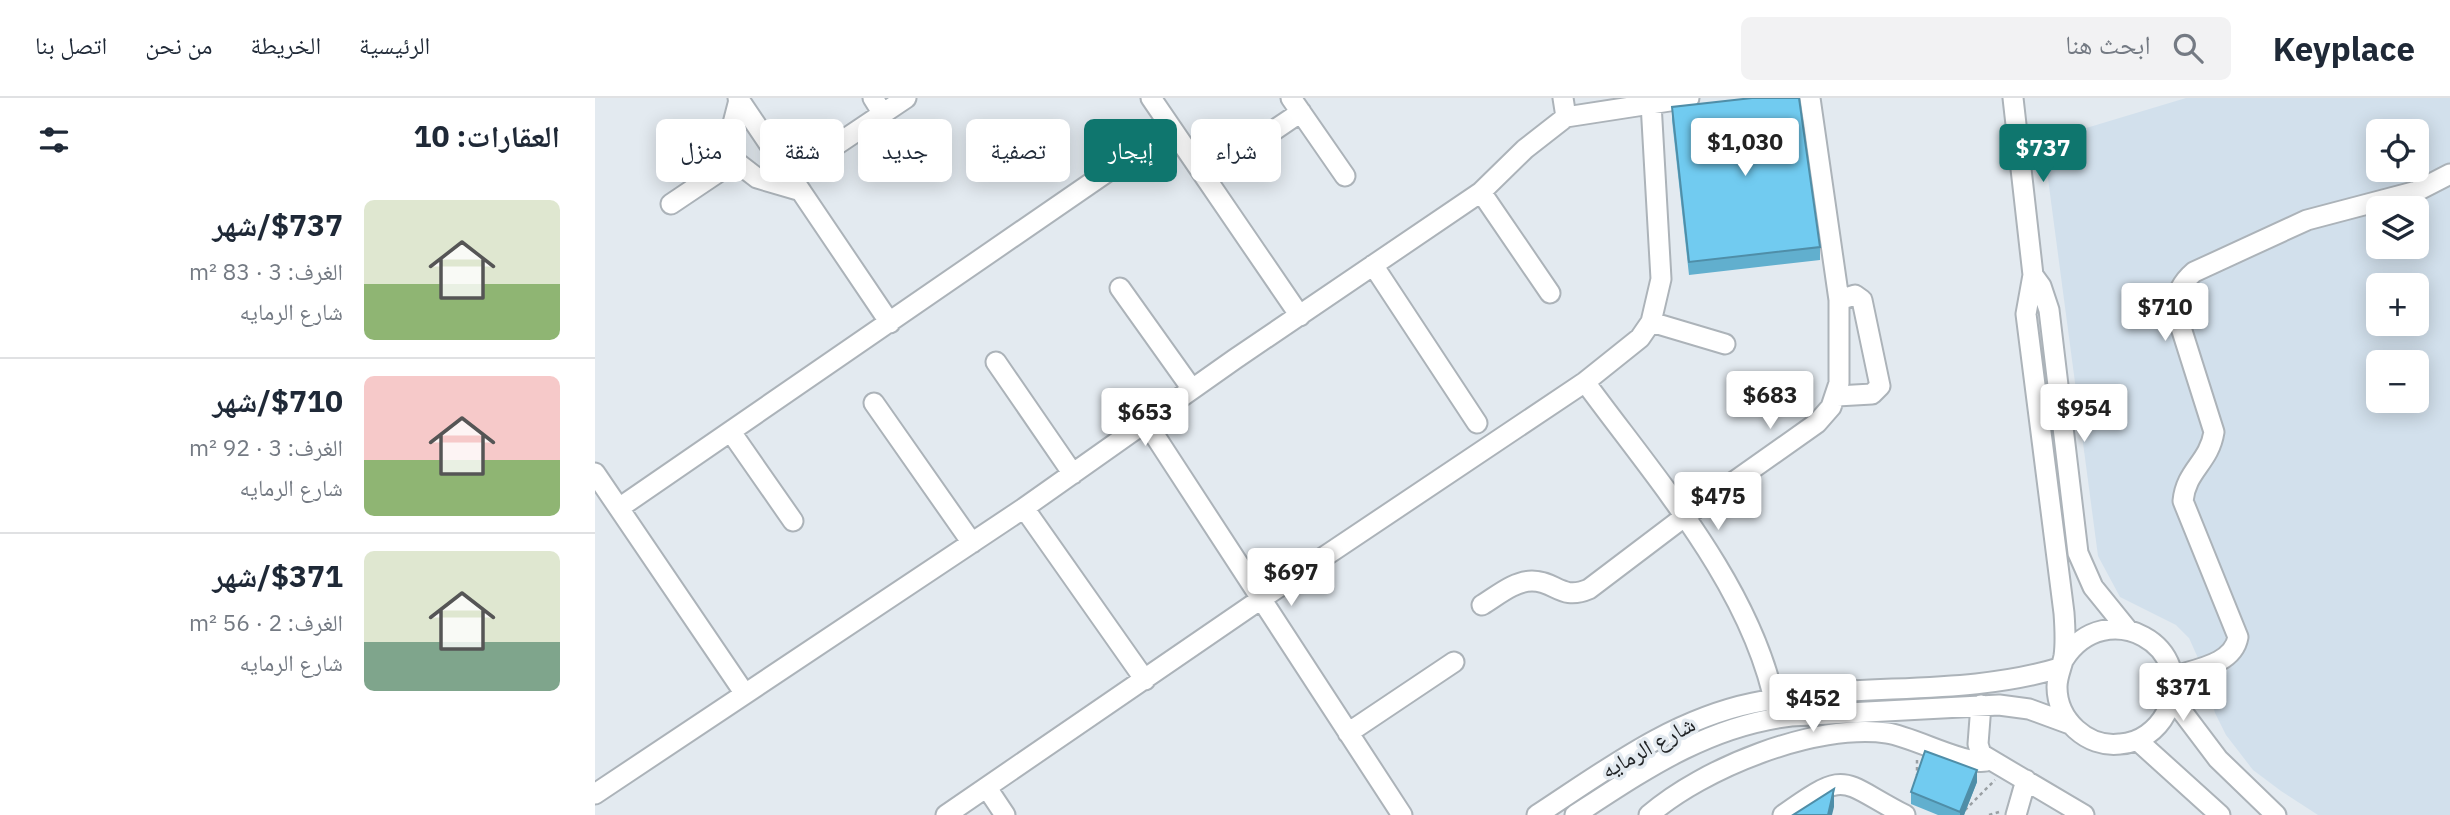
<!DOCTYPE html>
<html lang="ar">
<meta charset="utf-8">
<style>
:root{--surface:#fff;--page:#f2f2f3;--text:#1f2937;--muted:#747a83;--line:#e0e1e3;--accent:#0f766e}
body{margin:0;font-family:"IBM Plex Sans","Noto Naskh Arabic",sans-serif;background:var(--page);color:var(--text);direction:rtl;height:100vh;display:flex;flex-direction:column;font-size:26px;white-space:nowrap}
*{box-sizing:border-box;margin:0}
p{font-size:23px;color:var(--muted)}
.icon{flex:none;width:38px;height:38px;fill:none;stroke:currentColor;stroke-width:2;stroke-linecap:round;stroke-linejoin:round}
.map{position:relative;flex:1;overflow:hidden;direction:ltr}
.details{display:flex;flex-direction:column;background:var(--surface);width:595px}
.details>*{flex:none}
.banner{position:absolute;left:21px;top:21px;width:665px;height:63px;direction:rtl;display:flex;gap:14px}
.fabs{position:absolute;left:1771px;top:21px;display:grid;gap:14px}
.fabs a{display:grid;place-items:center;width:63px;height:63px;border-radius:10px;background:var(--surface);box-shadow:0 4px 18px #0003;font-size:35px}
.price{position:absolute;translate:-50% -60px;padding:0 16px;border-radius:7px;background:#fff;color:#222;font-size:23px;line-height:46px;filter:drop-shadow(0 2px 4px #0008)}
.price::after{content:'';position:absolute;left:50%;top:42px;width:21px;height:16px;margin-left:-10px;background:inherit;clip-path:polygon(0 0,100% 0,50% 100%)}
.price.on{background:var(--accent);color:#fff}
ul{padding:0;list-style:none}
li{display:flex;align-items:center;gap:21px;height:175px;padding:0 35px}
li+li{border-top:2px solid var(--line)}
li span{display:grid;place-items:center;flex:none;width:196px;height:140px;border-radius:10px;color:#555}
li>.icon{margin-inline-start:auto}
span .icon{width:84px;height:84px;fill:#fffc;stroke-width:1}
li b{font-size:30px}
h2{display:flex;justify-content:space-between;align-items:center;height:84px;padding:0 35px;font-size:30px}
.pill{padding:0 24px;border-radius:10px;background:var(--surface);box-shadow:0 4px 18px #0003;font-size:24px;line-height:63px}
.pill.on{background:var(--accent);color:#fff}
header{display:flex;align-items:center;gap:42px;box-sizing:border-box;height:98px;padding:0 35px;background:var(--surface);border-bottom:2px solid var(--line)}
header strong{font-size:33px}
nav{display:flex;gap:38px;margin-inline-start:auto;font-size:24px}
.search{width:490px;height:63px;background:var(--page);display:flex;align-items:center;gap:18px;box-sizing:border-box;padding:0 24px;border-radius:10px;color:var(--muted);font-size:26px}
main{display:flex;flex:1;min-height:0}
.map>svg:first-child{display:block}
.built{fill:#d2e0ec;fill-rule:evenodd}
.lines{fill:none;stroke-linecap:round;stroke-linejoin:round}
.minor-casing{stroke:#acb3b9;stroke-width:23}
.path{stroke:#9aa0a4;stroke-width:2.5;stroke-dasharray:3.5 3.5;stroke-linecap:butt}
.minor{stroke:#fff;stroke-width:19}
.wall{fill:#61afce}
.shaded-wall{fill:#4f8ea8}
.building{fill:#71cbf0;stroke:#4f8ea8;stroke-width:2}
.labels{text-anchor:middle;stroke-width:7;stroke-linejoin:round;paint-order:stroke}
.street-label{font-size:23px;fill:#202325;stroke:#e3eaf0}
</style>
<header>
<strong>Keyplace</strong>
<div class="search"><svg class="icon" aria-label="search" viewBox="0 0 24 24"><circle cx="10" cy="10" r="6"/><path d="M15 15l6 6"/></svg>ابحث هنا</div>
<nav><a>الرئيسية</a><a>الخريطة</a><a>من نحن</a><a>اتصل بنا</a></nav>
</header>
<main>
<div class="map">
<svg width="1855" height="717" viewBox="0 0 1855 717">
<rect width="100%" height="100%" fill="#e3eaf0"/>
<path class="built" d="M1591 0H1855V717H1723L1686 693 1658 672 1631 637 1620 615 1607 569 1594 540 1581 527 1525 499 1503 458 1448 43ZM1783 33H1822V72H1783ZM1783 110H1822V149H1783ZM1783 187H1822V226H1783ZM1783 264H1822V303H1783Z"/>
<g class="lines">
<defs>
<path id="minor" d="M143 0 295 225
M278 0 288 16
M556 0 705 218
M696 0 750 78
M968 0 971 19
M1418 0 1438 177 1431 216 1469 515C1470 529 1471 544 1469 558 1467 569 1462 578 1462 589 1462 622 1492 650 1525 646 1545 645 1562 632 1571 615 1605 548 1511 496 1469 561
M144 2 136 33 140 63 162 80 206 93
M195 78 311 0
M610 79 706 14
M886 94 955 195
M76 106 140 63
M778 167 882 325
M1438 177 1446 188 1454 212 1483 455 1498 489 1532 531
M525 190 597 291
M1056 224 1130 246
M401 264 478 376
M990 284C1061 381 1158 490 1181 611
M1242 298 1277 296 1285 288 1267 202 1260 197 1244 202
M279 305 377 445
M551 324 807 717
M136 334 198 423
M0 375 150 596
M24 410 576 30
M429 410 550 582
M887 507C902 498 919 483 937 483 961 483 966 503 994 491L1089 419 1222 325 1236 309 1244 285V202L1215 0
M1577 579C1600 571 1638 567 1643 539L1588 403C1591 372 1614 365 1619 334L1582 217C1579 199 1585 186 1599 174L1712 122 1822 93 1855 76
M1577 600 1623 661 1681 717
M1386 607 1383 646 1386 656 1489 717
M753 635 859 564
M1542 642 1625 717
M392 690 410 717
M0 696 429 410 640 261 886 94 930 51 971 19 1094 0
M351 717 666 501 990 284 1045 240 1056 224 1066 181 1056 5
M942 717C1011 672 1076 622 1158 605 1259 583 1365 600 1464 570
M980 717C1049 672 1112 628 1196 618L1404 607 1434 611 1475 626
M1054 717C1108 670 1220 625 1292 635 1320 639 1376 671 1394 662
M1188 717C1254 670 1244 683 1310 717
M1421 717 1431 682"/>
</defs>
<use href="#minor" class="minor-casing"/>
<path class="path" d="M1322 662V677
M1370 712 1400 682
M1394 717 1404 714"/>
<use href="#minor" class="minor"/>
</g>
<path class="wall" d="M1077 9 1225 149V162L1094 177 1077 22Z
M1382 684 1369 717H1343L1316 706V694Z"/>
<path class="shaded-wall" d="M1382 672V684L1369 717H1365V714Z
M1239 691V709L1237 717H1233Z"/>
<path class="building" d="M1157 0H1204L1225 149 1094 164 1077 9Z
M1330 653 1382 672 1365 714 1316 694Z
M1239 691 1233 717H1198Z"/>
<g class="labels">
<g class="street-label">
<text transform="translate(1053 649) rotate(-29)" y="8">شارع الرمايه</text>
</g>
</g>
</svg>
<div class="fabs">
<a><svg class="icon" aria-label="locate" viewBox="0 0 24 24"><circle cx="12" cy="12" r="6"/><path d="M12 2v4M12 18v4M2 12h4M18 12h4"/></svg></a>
<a><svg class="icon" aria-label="layers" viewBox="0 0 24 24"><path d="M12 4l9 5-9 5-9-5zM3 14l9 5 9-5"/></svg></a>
<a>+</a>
<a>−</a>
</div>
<b class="price" style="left:1150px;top:80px">$1,030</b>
<b class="price on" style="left:1448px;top:86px">$737</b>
<b class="price" style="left:1570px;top:245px">$710</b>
<b class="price" style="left:1175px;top:333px">$683</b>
<b class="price" style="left:1489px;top:346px">$954</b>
<b class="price" style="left:550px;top:350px">$653</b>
<b class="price" style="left:1123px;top:434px">$475</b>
<b class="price" style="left:696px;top:510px">$697</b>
<b class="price" style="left:1588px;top:625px">$371</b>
<b class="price" style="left:1218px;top:636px">$452</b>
<div class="banner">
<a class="pill">شراء</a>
<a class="pill on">إيجار</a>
<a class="pill">تصفية</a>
<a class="pill">جديد</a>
<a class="pill">شقة</a>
<a class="pill">منزل</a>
</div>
</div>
<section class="details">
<h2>العقارات: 10<svg class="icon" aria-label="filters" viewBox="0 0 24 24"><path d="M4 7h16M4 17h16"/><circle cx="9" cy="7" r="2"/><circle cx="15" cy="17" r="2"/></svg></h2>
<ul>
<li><span style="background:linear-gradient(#dfe7d0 60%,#8fb573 0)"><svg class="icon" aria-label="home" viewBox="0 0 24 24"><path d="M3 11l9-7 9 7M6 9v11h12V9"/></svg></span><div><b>$737/شهر</b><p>الغرف: 3 · 83 m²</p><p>شارع الرمايه</p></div></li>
<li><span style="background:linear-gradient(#f6c9c9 60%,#8fb573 0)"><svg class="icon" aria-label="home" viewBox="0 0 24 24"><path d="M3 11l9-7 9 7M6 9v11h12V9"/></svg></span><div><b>$710/شهر</b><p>الغرف: 3 · 92 m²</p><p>شارع الرمايه</p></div></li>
<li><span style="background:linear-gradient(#dfe7d0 65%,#7fa58c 0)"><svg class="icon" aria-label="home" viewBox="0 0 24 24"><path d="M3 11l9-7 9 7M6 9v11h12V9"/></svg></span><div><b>$371/شهر</b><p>الغرف: 2 · 56 m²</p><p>شارع الرمايه</p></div></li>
</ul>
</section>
</main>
